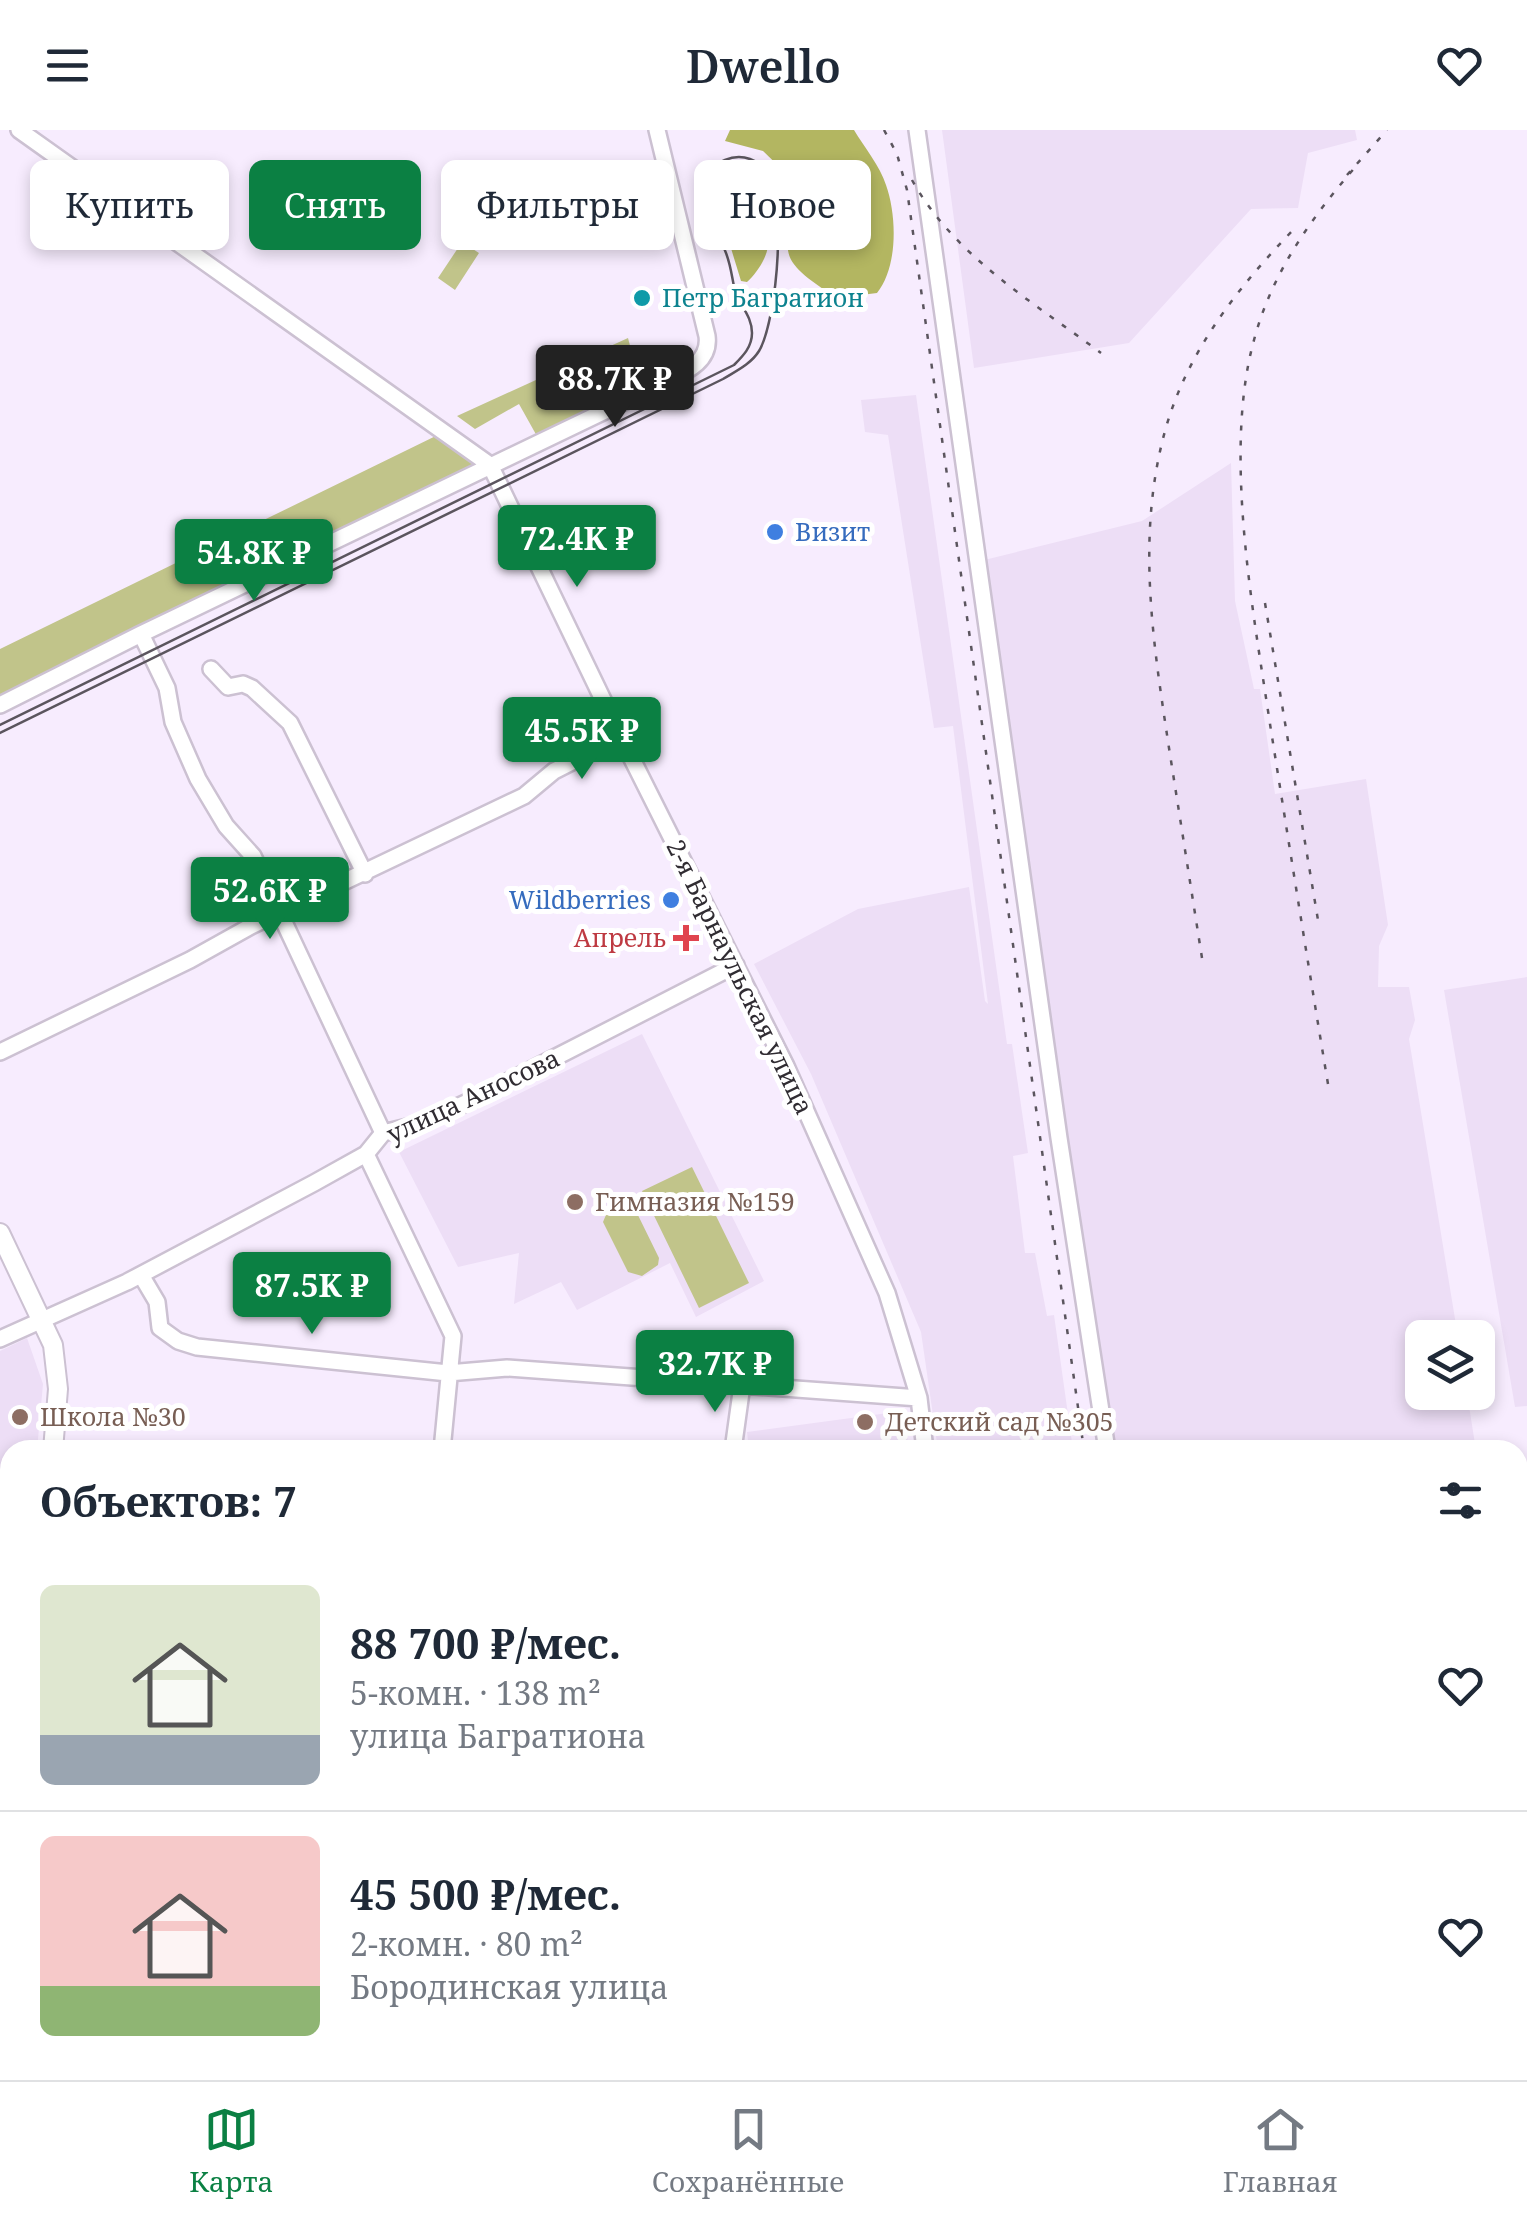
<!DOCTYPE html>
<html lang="ru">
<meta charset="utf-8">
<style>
:root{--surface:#fff;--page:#f6f6f7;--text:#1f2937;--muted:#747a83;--line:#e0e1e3;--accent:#0b8043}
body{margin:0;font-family:"Noto Serif",serif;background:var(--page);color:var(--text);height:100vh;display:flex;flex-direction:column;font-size:38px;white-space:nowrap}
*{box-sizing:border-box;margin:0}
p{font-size:32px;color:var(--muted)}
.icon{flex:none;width:55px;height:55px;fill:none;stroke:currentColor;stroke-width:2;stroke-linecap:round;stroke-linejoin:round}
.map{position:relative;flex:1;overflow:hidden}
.drawer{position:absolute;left:0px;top:1310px;width:1528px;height:640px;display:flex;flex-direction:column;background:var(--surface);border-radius:30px 30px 0 0;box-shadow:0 5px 15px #0003}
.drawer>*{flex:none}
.top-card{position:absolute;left:30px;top:30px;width:1000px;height:90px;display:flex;gap:20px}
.controls{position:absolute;left:1405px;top:1190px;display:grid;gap:20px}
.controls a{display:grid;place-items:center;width:90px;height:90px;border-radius:15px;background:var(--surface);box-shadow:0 5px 15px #0003;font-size:50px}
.price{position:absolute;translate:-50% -85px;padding:0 22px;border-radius:10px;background:var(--accent);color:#fff;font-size:32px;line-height:65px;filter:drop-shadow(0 2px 5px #0008)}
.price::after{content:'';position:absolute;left:50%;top:60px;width:30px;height:22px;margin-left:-15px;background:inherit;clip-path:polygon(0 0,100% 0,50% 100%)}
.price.on{background:#222;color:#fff}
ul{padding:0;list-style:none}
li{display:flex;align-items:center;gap:30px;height:250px;padding:0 40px}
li+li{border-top:2px solid var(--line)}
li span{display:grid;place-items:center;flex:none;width:280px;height:200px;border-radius:15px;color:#555}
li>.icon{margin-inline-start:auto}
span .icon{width:120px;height:120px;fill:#fffc;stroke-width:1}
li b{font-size:42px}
h2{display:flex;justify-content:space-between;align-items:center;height:120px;padding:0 40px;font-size:42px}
.chip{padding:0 35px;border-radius:15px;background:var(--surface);box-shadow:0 5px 15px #0003;font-size:35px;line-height:90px}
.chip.on{background:var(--accent);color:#fff}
header{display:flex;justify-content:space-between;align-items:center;height:130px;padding:0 40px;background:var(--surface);font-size:45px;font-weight:600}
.tab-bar{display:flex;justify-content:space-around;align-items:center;height:140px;border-top:2px solid var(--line);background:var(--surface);font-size:28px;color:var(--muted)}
.tab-bar a{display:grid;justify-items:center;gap:5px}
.tab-bar .on{color:var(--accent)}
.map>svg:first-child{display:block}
.built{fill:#eddef6}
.green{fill:#c1c48a}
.forest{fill:#b3b661}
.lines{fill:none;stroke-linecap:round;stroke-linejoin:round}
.minor-casing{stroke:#ccc1d2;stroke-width:20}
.major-casing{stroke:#ccc1d2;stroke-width:22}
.minor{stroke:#fff;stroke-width:15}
.major{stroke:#fff;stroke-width:18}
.tram{stroke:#5b555e;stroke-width:2.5}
.rail{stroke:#5b555e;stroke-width:2.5;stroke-dasharray:5 10;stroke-linecap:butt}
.culture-dot{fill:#0f9aa8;stroke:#fff;stroke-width:4}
.shop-dot{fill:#3f7fe0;stroke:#fff;stroke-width:4}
.health-dot{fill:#e0444e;stroke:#fff;stroke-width:4}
.education-dot{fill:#8d6e63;stroke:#fff;stroke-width:4}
.labels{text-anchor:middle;stroke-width:10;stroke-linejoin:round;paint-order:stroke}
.culture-label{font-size:25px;fill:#0d838f;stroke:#fff;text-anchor:start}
.shop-label{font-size:25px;fill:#366cbe;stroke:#fff;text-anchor:start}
.health-label{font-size:25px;fill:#be3a42;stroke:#fff;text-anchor:end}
.street-label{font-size:25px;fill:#302c32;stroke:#fff}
.education-label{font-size:25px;fill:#785e54;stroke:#fff;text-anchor:start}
</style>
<header><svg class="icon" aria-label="menu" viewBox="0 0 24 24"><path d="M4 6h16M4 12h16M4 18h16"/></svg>Dwello<svg class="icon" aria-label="heart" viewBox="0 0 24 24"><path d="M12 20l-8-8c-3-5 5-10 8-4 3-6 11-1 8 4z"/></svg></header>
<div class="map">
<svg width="1527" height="1950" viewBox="0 0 1527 1950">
<rect width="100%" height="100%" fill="#f7ecfe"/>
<path class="built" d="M942 0H1355L1357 10 1308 23 1298 78 1251 79 1129 213 974 238Z
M916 265 1007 914H1012L1028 1023 1013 1026 1025 1123H1035L1047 1186 1054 1185 1073 1320H938L921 1202 811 944 754 834 858 779 969 757 985 871 988 874 953 596 934 598 888 305 865 302 861 270Z
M1231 333 1235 471 1254 559H1260L1275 664 1366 649 1388 795 1379 816 1378 857H1409L1415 890 1409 909 1458 1207 1422 1208V1262L1467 1263 1475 1314 1439 1320H1107L976 432 1142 391Z
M1527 847V1276L1515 1277 1444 860Z
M642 904 764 1151 696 1187 670 1133 577 1180 561 1152 514 1174 519 1123 458 1137 399 1022Z
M27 1208 43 1254 37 1320H10V1428L0 1427V1221Z
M903 1281 909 1320H749L747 1302Z
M1527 1439V1931L1518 1863V1441Z
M1193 1940H1495L1497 1950H1195Z"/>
<path class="green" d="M462 112 479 123 455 160 438 148Z
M628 208 641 258 538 308 519 274 475 299 457 286Z
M448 300 479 336 0 569V519Z
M692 1037 749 1153 699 1178 642 1061Z
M624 1072 634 1077 659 1128 658 1135 642 1146 628 1142 603 1092 608 1080Z
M60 1940H720V1950H59Z"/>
<path class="forest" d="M730 0H854C864 17 880 36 886 55 897 86 898 137 877 163L837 168C761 120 796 122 794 51L763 21 725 11Z
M736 30 748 33 765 45 768 61 760 77C761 87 764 92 767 101 773 119 760 140 747 152L741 151 730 115 733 95C726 89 718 86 712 81 689 61 717 37 736 30Z"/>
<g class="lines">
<defs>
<path id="minor" d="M19 0 490 335 621 607 786 936 887 1163 919 1268 925 1320
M917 0 1059 1008 1107 1320
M141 504 167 558 173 592 198 649 226 696 253 726 383 1003
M211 539 228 557 243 554 252 558 290 593 365 744
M0 575 141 504 657 256C679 244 711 235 707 206L657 0
M0 922 190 830 251 796 524 666 554 641 621 607
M366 1024 453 1206 442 1320
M141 1145 157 1172 160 1198 178 1211 197 1217 448 1243 507 1238 919 1268
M0 1209 127 1152 314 1053 366 1024 383 1003 420 994 472 970 736 835
M733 1320 742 1255
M0 1449H10
M0 1699H10
M1518 1936 1519 1950
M795 1950 801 1940"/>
<path id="major" d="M0 1103 53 1215 58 1259 53 1320
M1518 1408 1527 1406
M2 1950 10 1868"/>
</defs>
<use href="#minor" class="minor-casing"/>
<use href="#major" class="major-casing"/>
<use href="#minor" class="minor"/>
<use href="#major" class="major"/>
<path class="tram" d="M0 595 734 235C743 226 752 217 752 203 752 186 740 176 735 161 732 148 731 136 726 123 715 95 681 48 725 30 737 25 750 27 761 35 790 58 777 191 759 221 751 234 736 241 723 249L0 603"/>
<path class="rail" d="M884 0 897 24 907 60 1084 1320
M1347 45 1387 0
M912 50C954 126 1033 172 1101 223
M1265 473 1319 796
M1202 828C1191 758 1180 688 1169 618 1153 512 1136 407 1165 301 1187 221 1239 156 1295 98
M1328 954C1308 834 1289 714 1270 594 1253 480 1223 322 1254 210 1272 142 1312 87 1357 35
M1172 1940 1173 1950
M1203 1940 1205 1950"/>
</g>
<circle class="culture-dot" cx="642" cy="168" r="10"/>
<g class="shop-dot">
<circle cx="775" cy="402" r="10"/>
<circle cx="671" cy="770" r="10"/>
</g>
<path class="health-dot" d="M681 793h10v10h10v10h-10v10h-10v-10h-10v-10h10z"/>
<g class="education-dot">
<circle cx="575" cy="1072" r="10"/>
<circle cx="20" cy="1287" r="10"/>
<circle cx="865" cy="1292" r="10"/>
</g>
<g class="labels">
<g class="culture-label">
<text x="662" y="177">Петр Багратион</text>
</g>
<g class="shop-label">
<text x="795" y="411">Визит</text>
<text x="651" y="779" text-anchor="end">Wildberries</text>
</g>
<g class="health-label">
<text x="666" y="817">Апрель</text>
</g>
<g class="street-label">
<text transform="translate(740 847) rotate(64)" y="9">2-я Барнаульская улица</text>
<text transform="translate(473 966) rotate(-25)" y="9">улица Аносова</text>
</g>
<g class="education-label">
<text x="595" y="1081">Гимназия №159</text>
<text x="40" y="1296">Школа №30</text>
<text x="885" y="1301">Детский сад №305</text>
</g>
</g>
</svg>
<div class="controls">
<a><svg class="icon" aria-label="layers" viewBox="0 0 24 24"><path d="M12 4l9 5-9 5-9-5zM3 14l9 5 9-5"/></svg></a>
</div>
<b class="price on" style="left:615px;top:300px">88.7K ₽</b>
<b class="price" style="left:577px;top:460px">72.4K ₽</b>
<b class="price" style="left:254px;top:474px">54.8K ₽</b>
<b class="price" style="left:582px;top:652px">45.5K ₽</b>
<b class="price" style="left:270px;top:812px">52.6K ₽</b>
<b class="price" style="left:312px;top:1207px">87.5K ₽</b>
<b class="price" style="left:715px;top:1285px">32.7K ₽</b>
<div class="top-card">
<a class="chip">Купить</a>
<a class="chip on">Снять</a>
<a class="chip">Фильтры</a>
<a class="chip">Новое</a>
</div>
<section class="drawer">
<h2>Объектов: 7<svg class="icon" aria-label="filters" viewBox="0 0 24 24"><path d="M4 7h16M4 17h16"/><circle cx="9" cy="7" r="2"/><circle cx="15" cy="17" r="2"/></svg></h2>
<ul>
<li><span style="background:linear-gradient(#dfe7d0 75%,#9aa5b1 0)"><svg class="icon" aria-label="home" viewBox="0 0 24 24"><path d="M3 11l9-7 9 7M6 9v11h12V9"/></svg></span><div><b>88 700 ₽/мес.</b><p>5-комн. · 138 m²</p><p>улица Багратиона</p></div><svg class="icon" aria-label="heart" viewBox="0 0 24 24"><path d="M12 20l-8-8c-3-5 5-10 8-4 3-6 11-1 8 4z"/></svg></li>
<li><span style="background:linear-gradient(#f6c9c9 75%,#8fb573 0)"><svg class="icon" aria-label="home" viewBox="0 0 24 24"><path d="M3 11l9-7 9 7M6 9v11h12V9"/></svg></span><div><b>45 500 ₽/мес.</b><p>2-комн. · 80 m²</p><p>Бородинская улица</p></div><svg class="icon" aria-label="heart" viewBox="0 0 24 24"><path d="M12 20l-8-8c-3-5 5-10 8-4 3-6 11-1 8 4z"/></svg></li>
</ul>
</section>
</div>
<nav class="tab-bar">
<a class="on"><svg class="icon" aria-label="map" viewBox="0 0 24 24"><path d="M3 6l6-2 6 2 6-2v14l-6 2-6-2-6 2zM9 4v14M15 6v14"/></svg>Карта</a>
<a><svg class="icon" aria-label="saved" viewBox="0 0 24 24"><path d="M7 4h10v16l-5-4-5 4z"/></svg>Сохранённые</a>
<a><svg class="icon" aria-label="home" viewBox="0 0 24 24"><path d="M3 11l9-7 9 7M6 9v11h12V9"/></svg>Главная</a>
</nav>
